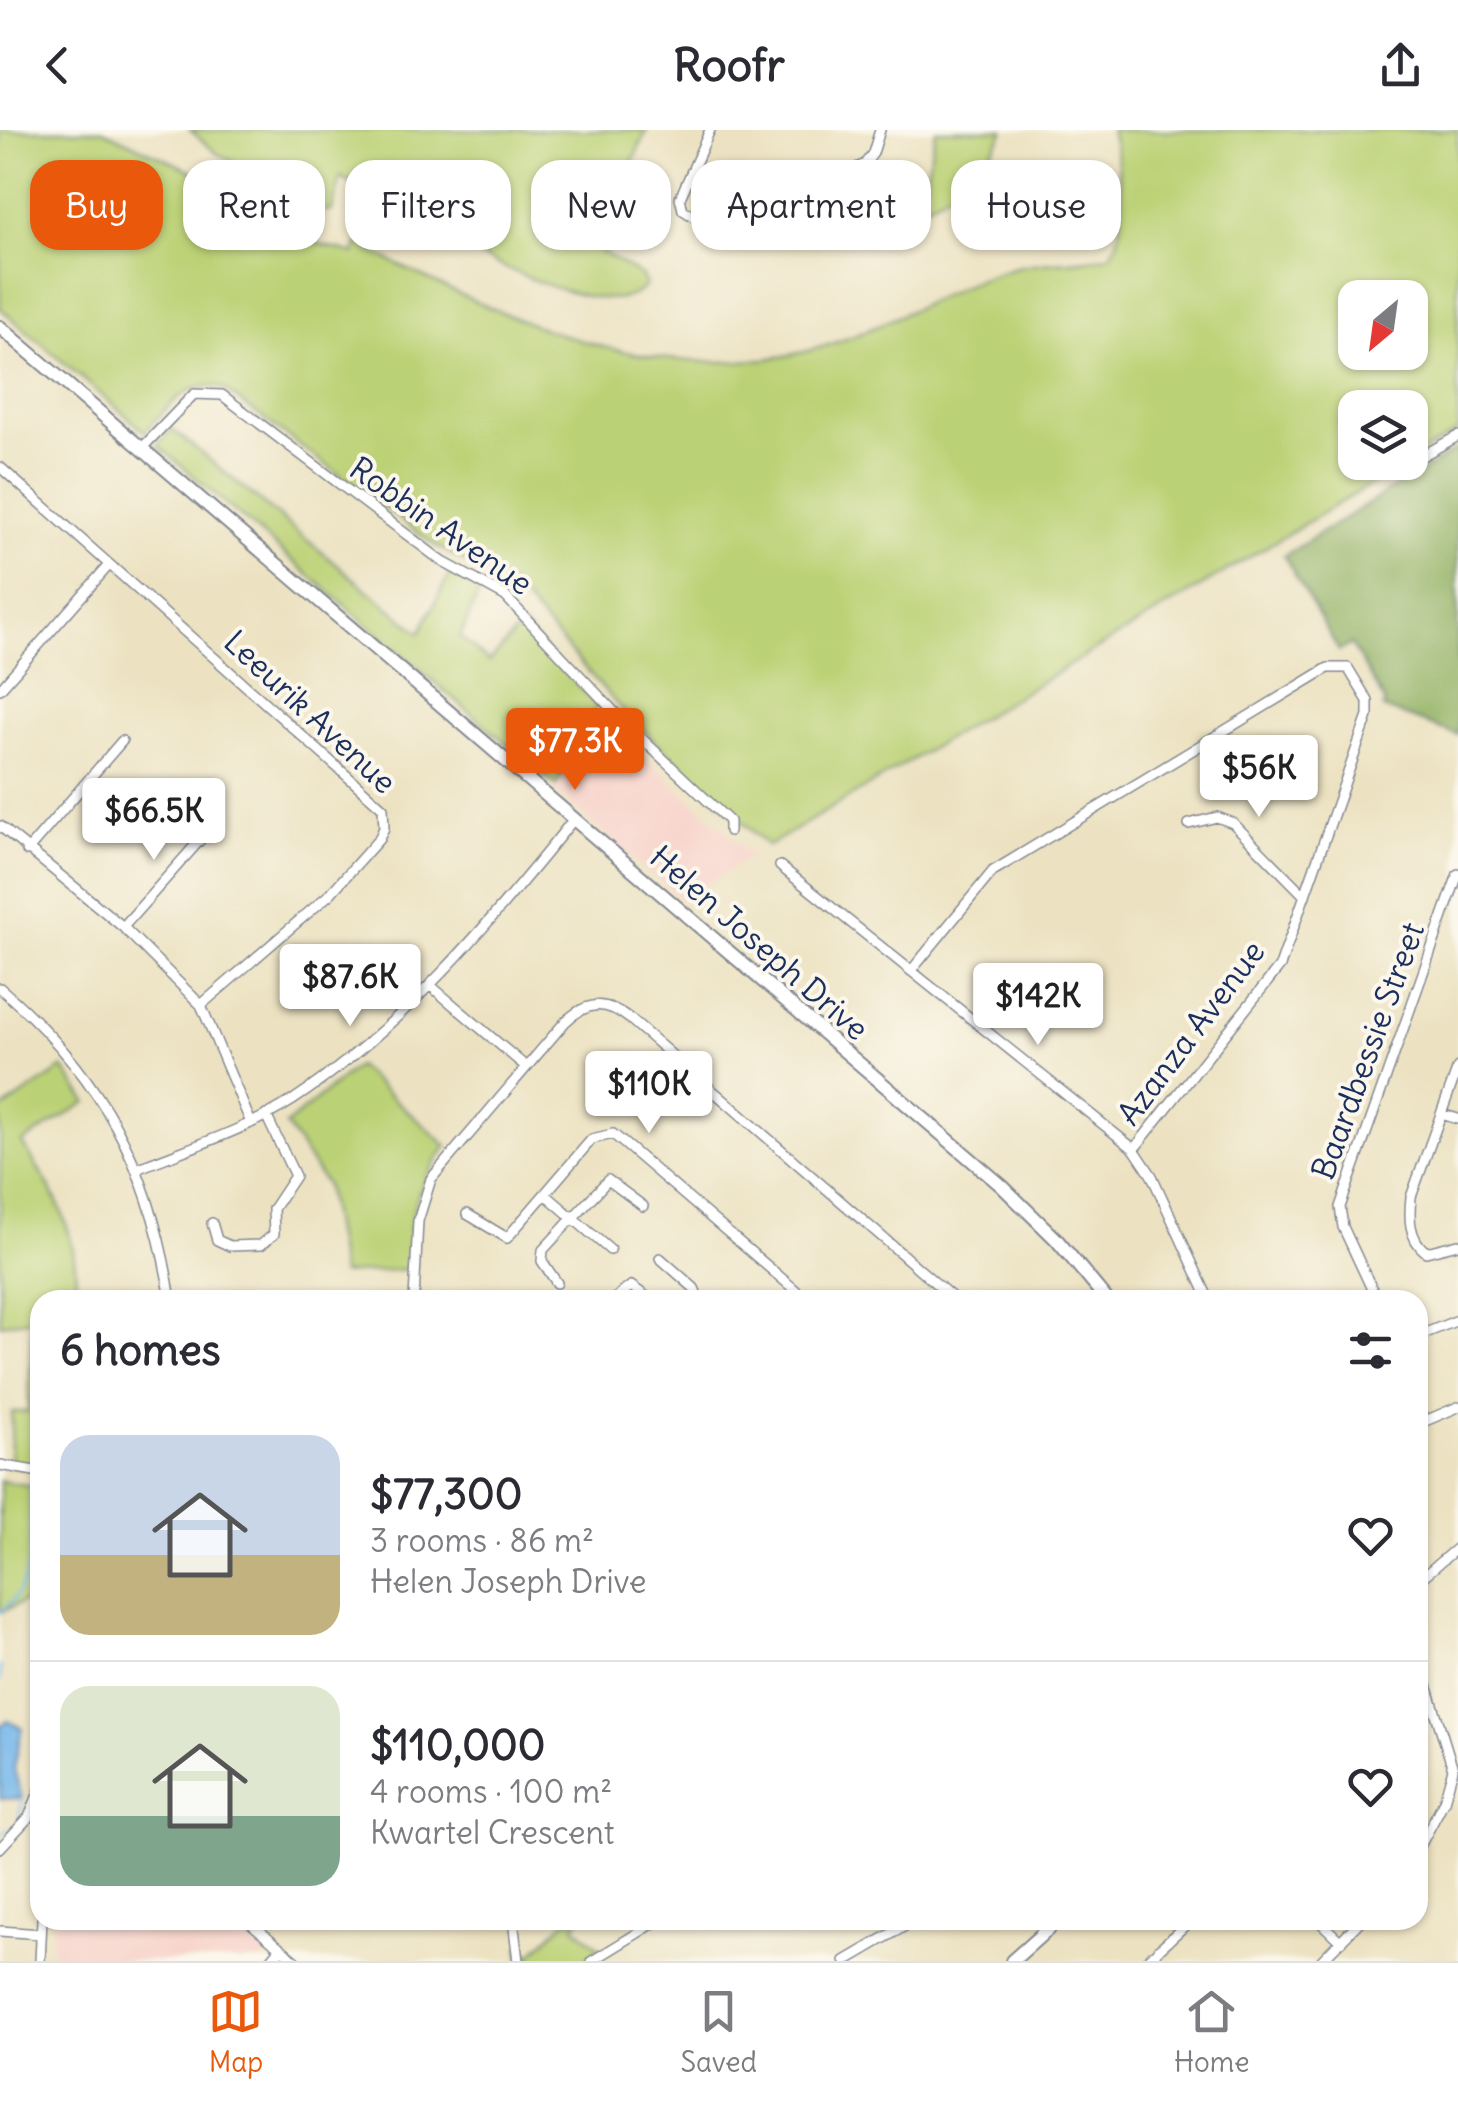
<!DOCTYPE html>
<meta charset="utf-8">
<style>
:root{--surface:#fff;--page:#f7f7f7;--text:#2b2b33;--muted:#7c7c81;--line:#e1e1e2;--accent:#ea580c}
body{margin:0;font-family:Delius,sans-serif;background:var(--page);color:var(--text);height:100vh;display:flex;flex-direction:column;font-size:38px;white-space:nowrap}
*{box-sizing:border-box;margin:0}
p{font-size:32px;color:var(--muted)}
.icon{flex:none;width:55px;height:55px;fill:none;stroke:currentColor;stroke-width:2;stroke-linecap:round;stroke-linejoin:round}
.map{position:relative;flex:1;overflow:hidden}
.panel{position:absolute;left:30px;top:1160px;width:1398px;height:640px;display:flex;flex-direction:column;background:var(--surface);border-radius:30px;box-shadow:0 2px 8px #0004}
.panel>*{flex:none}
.guide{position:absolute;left:30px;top:30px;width:1400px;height:90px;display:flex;gap:20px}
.needle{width:65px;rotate:209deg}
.tools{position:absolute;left:1338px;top:150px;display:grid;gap:20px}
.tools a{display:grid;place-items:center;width:90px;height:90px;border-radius:20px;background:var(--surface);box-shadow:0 2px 8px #0004;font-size:50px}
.price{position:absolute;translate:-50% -85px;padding:0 22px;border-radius:10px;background:#fff;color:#222;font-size:32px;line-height:65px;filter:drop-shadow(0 2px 5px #0008)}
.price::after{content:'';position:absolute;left:50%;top:60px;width:30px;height:22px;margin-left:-15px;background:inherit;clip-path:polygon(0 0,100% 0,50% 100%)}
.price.on{background:var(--accent);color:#fff}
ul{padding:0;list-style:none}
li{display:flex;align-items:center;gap:30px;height:250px;padding:0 30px}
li+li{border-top:2px solid var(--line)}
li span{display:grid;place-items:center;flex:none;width:280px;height:200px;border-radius:30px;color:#555}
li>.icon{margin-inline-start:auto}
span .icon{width:120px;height:120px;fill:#fffc;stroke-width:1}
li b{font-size:42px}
h2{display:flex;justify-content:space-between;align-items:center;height:120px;padding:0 30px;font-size:42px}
.tag{padding:0 35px;border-radius:30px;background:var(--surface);box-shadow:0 2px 8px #0004;font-size:35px;line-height:90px}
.tag.on{background:var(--accent);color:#fff}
header{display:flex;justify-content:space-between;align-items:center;height:130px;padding:0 30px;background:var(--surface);font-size:45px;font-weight:700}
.dock{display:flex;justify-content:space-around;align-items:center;height:140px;border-top:2px solid var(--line);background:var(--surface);font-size:28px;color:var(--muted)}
.dock a{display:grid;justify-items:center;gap:5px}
.dock .on{color:var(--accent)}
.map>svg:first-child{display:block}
.built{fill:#f7d1c9}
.green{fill:#bbd175;stroke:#6b806a;stroke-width:2.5;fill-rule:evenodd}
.forest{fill:#94b366;stroke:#587162;stroke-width:2.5}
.water{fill:#73b6e9;stroke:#4772a4;stroke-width:2.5}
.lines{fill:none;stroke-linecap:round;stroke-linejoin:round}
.stream{stroke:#73b6e9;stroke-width:2.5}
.street-casing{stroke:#848890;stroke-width:12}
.secondary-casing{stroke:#848890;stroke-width:16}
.street{stroke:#fff;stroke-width:9}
.secondary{stroke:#fff;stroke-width:12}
.labels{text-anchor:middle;stroke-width:8;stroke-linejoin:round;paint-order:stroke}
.street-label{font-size:32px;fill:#1b2f5e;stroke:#fbf7ec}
</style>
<header><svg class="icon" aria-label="back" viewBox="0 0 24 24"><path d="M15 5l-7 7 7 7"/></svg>Roofr<svg class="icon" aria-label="share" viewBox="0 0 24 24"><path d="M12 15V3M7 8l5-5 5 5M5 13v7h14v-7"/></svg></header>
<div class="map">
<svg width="1458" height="1831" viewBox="0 0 1458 1831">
<rect width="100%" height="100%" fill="#fbf7ec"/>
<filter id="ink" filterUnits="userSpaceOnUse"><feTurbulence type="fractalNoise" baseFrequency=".01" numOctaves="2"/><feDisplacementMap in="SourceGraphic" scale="20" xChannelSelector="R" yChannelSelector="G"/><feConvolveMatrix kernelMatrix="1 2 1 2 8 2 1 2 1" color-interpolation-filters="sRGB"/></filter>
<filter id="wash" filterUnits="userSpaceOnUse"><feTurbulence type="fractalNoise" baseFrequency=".0048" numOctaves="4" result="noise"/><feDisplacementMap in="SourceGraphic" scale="40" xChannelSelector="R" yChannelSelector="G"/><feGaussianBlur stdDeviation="2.25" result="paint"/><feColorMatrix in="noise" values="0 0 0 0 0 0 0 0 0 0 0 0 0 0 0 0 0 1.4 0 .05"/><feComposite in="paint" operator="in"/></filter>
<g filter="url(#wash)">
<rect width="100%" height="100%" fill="#ece2c1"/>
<path class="built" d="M595 581 752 726 681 770 554 660Z
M53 1790H231L270 1820 260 1831H51Z"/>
<path class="green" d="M0 0H103L201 45 222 65 283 95 305 110 354 124 357 114C503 188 666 269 832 214 893 194 952 155 1013 138 1045 129 1079 134 1110 125 1130 101 1119 29 1111 0H1458V301L1410 330V278H1355V332L1406 333 768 716 625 583 512 456 436 416 222 258C185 250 168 277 145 302L0 178ZM1355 168H1410V222H1355Z
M190 0H647L594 117 642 146 646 155C602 212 388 75 341 47L332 81 321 80 215 22Z
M936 0H1004C988 36 954 62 919 79Z
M172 299 420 503 450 443 480 460 460 507 489 532 522 495 597 576 556 656 157 315Z
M357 936 447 1016C414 1061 408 1084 409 1139L341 1144 326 1055 286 995Z
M63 938 87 972 22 1013C56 1065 81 1105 75 1170H40V1340L10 1335 12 1282H28L33 1189 0 1194V981Z
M0 1351 40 1357V1465L0 1482Z
M566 1790H579L575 1796 601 1820 584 1831H521L519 1818 530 1826Z"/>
<path class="forest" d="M1458 318V605L1383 578 1385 572 1351 514 1339 521 1284 426Z"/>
<path class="water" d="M7 1591 22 1598 14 1639 22 1668 0 1669V1596Z"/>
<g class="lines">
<path class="stream" d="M31 1336 40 1305
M0 1482C40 1454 29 1396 31 1353
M0 1536V1551
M19 1691 22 1668
M0 1705 14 1697"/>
</g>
</g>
<g filter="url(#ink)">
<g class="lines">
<defs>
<path id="street" d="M710 0 680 68 683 80 694 87 774 79 865 34 873 23 880 0
M141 319 194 264 222 265 443 432 505 466 621 589 729 691V701
M0 337 383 678 384 698 379 709 330 764 201 875
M1400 338 1458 306
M0 559 109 435
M1189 694 1217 687 1233 693 1305 766
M0 696 123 797 201 875 251 993
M27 721 122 611
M780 736 1134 1019 1152 1046 1209 1170
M123 797 215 693
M911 841 993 741 1328 538H1348L1368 571V586L1280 836 1134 1019
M431 856 525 936
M0 858C103 946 150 1037 171 1170
M1458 937 1411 1067C1409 1086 1408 1108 1426 1122L1458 1114
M1441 984 1458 989
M139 1038C191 1017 246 1000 293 970 403 897 491 792 573 690
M545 1064 610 1120
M467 1084 507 1108 592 1009 613 1004 807 1170
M212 1093 217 1110 230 1116 261 1115 274 1104 273 1079 295 1046 266 985
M660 1128 694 1158 699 1170
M557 1153 542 1131 543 1120 608 1050 643 1076
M172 1170H210
M414 1170 418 1091 431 1049 565 892C587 871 606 870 630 889L955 1170
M613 1170 631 1156 651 1170
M1377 1170 1343 1097 1340 1077 1458 744
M1418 1206 1458 1190
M1418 1294 1458 1277
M0 1335 40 1342
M1418 1451 1458 1417
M1418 1526 1453 1639 1444 1671 1418 1720
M0 1718 29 1687 40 1660
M247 1790 296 1831
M513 1790 518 1831
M1318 1790 1341 1812
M0 1801 41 1804
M40 1831 42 1790
M270 1831 281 1818
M592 1831 659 1790
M845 1831 915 1790
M1146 1831 1191 1790
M1321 1831 1361 1790"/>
<path id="secondary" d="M0 197 1002 1056 1056 1109 1107 1170
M1012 1831 1058 1790"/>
</defs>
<use href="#street" class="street-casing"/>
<use href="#secondary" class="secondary-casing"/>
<use href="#street" class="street"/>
<use href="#secondary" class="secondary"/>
</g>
</g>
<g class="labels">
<g class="street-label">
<text transform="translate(441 396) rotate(35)" y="11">Robbin Avenue</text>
<text transform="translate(310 582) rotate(43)" y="11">Leeurik Avenue</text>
<text transform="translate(759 813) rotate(41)" y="11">Helen Joseph Drive</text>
<text transform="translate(1191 903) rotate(-53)" y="11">Azanza Avenue</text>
<text transform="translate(1368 921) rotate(-70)" y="11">Baardbessie Street</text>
</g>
</g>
</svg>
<div class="tools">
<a><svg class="needle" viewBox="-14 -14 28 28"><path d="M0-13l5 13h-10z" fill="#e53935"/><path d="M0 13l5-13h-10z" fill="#7c7c81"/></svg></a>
<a><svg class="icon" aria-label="layers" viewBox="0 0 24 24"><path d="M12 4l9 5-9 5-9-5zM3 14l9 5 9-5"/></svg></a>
</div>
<b class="price on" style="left:575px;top:663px">$77.3K</b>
<b class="price" style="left:1259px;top:690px">$56K</b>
<b class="price" style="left:154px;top:733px">$66.5K</b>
<b class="price" style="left:350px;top:899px">$87.6K</b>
<b class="price" style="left:1038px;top:918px">$142K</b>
<b class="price" style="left:649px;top:1006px">$110K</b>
<div class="guide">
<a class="tag on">Buy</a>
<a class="tag">Rent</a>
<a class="tag">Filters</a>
<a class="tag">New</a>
<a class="tag">Apartment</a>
<a class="tag">House</a>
</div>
<section class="panel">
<h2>6 homes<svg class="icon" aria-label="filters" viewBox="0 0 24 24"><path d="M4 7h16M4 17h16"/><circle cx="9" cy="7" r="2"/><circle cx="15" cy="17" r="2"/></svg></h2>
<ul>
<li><span style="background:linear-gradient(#c9d6e8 60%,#c2b280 0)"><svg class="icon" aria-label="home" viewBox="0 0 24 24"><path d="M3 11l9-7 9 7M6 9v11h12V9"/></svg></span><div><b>$77,300</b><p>3 rooms · 86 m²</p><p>Helen Joseph Drive</p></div><svg class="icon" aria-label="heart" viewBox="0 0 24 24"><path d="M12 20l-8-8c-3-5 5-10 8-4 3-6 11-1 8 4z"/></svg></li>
<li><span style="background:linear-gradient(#dfe7d0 65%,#7fa58c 0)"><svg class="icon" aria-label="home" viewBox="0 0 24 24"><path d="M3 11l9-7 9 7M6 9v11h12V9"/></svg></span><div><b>$110,000</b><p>4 rooms · 100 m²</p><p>Kwartel Crescent</p></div><svg class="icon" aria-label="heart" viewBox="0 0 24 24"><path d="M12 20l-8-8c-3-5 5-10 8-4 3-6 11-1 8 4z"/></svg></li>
</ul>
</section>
</div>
<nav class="dock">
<a class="on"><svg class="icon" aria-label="map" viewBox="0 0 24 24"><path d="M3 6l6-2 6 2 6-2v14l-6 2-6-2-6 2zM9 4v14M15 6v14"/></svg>Map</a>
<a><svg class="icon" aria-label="saved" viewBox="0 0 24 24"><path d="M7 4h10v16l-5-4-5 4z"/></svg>Saved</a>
<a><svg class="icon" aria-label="home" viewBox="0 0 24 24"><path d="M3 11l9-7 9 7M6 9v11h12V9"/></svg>Home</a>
</nav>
